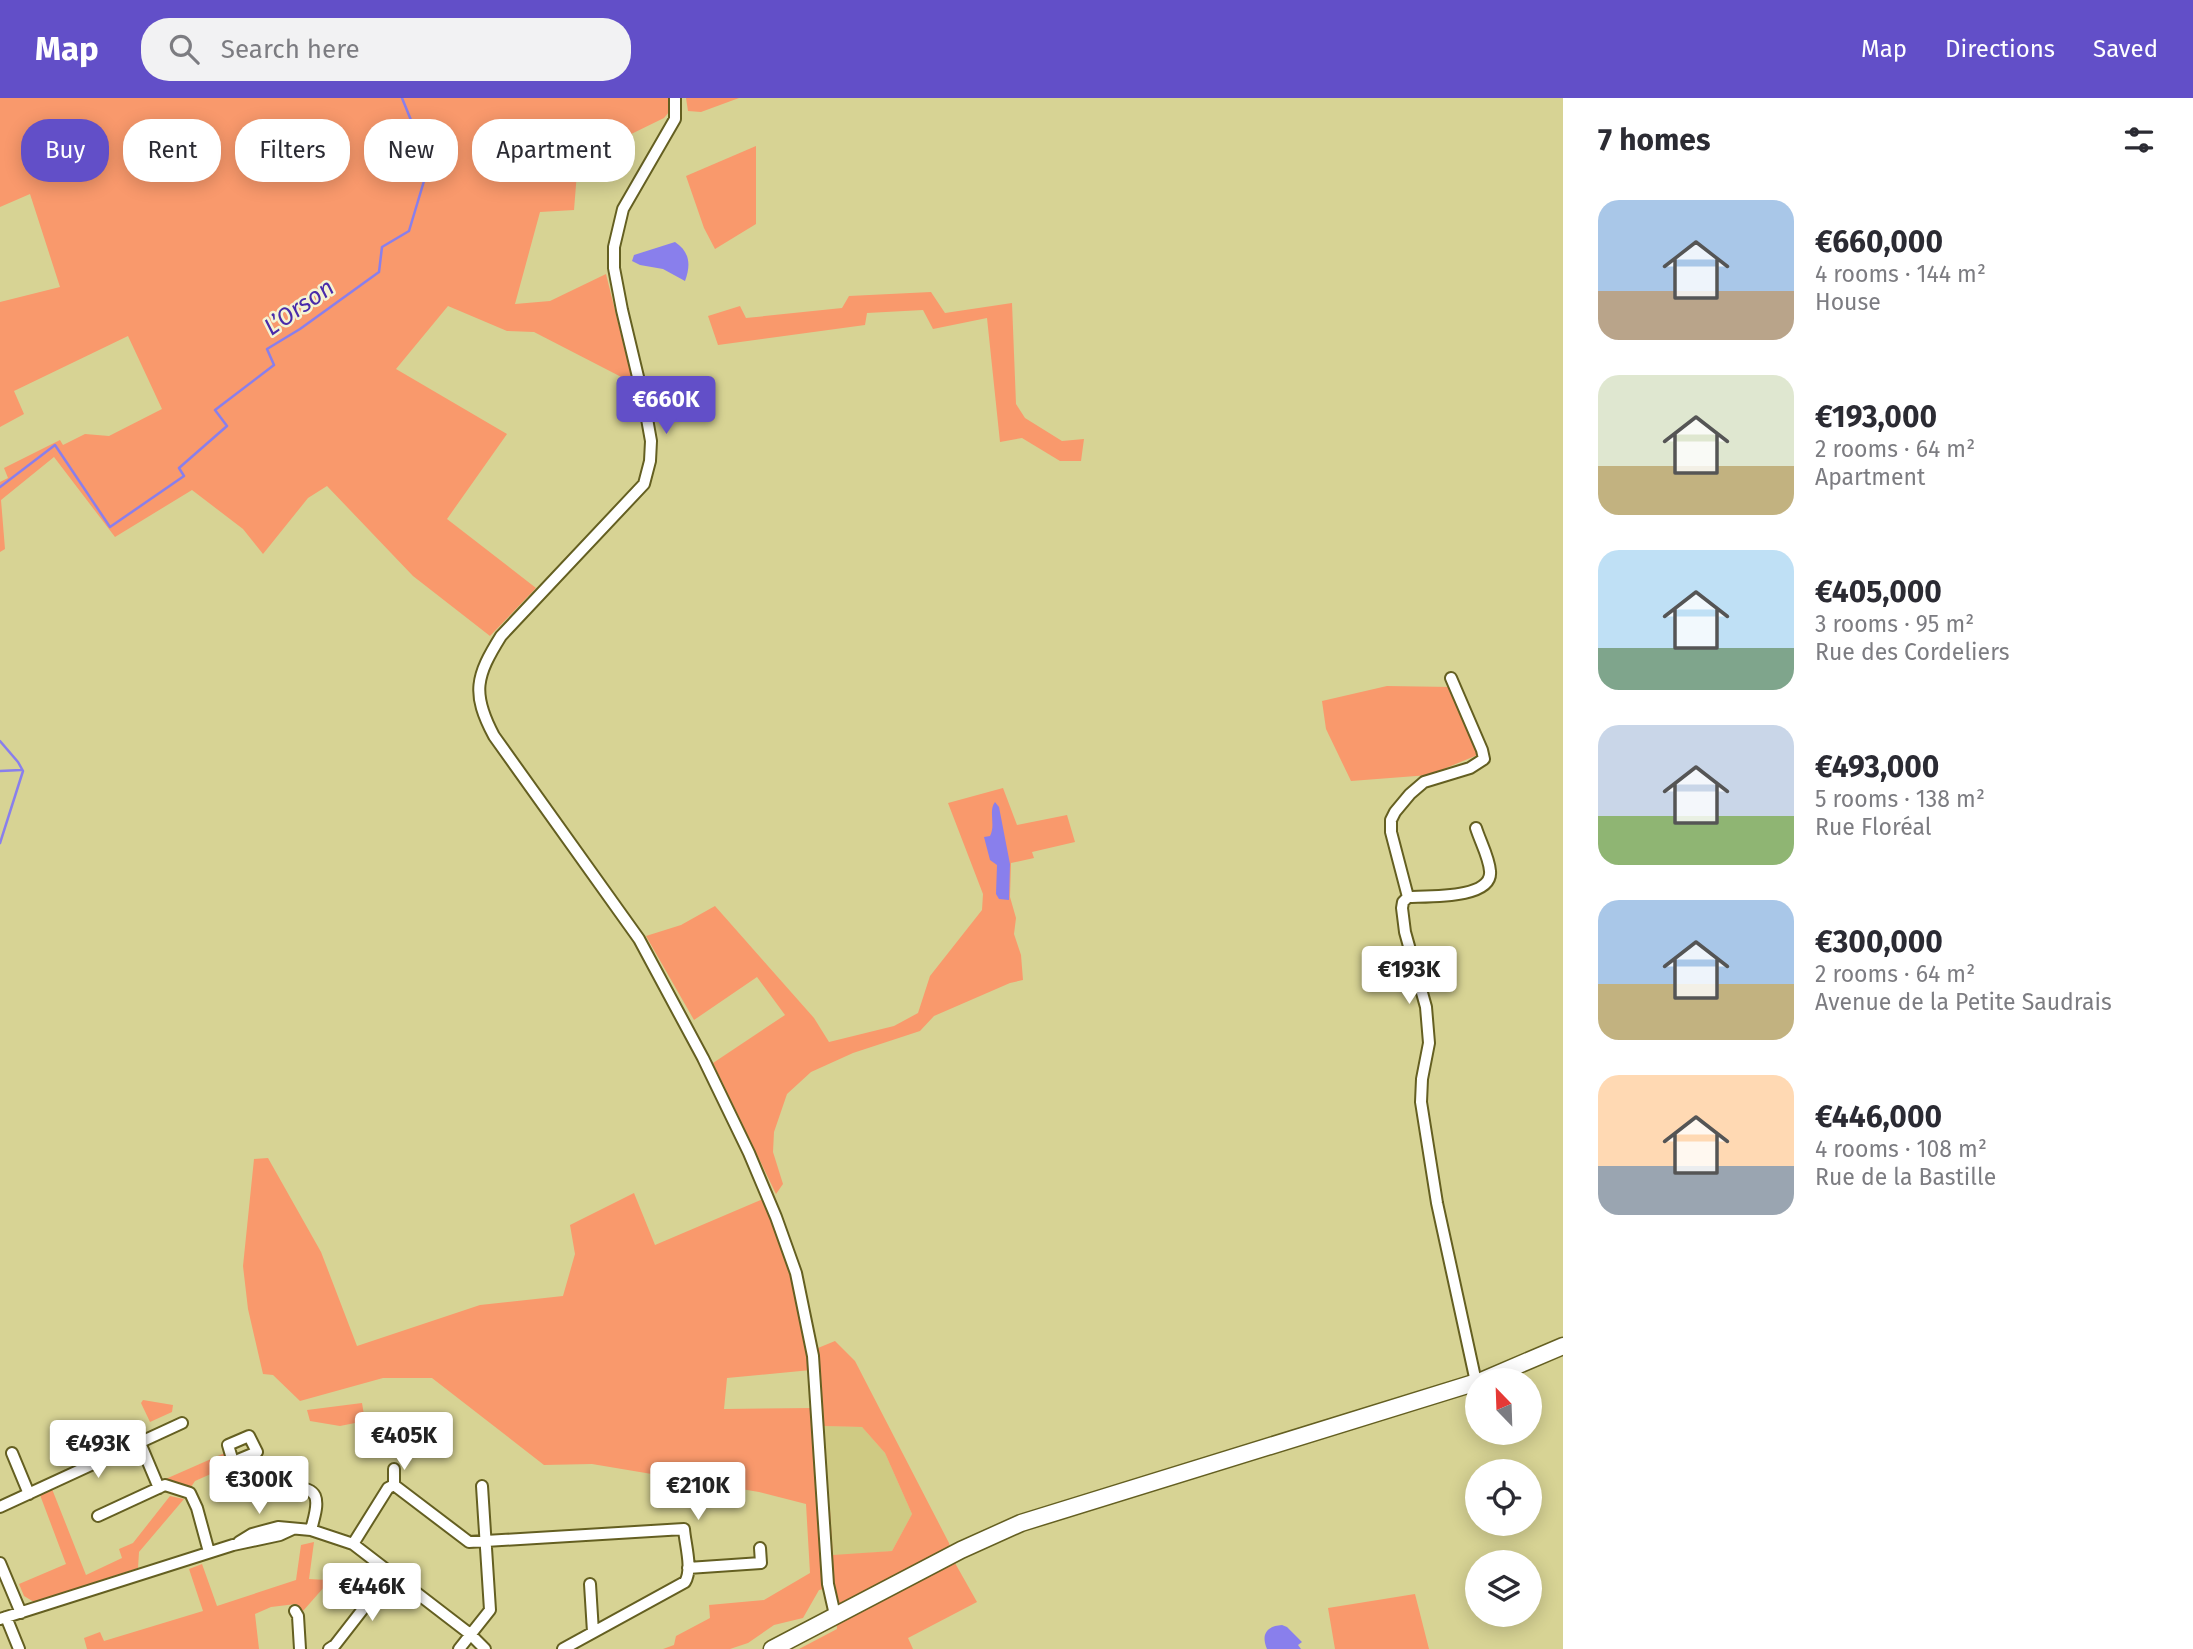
<!DOCTYPE html>
<meta charset="utf-8">
<style>
:root{--surface:#fff;--page:#f2f2f3;--text:#2b2b33;--muted:#7c7c81;--accent:#624fc8}
body{margin:0;font-family:"Fira Sans",sans-serif;background:var(--page);color:var(--text);height:100vh;display:flex;flex-direction:column;font-size:26px;white-space:nowrap}
*{box-sizing:border-box;margin:0}
p{font-size:23px;color:var(--muted)}
.icon{flex:none;width:38px;height:38px;fill:none;stroke:currentColor;stroke-width:2;stroke-linecap:round;stroke-linejoin:round}
.map{position:relative;flex:1;overflow:hidden}
.drawer{display:flex;flex-direction:column;background:var(--surface);width:630px}
.drawer>*{flex:none}
.guide{position:absolute;left:21px;top:21px;width:665px;height:63px;display:flex;gap:14px}
.needle{width:46px;rotate:337deg}
.tools{position:absolute;left:1465px;top:1270px;display:grid;gap:14px}
.tools a{display:grid;place-items:center;width:77px;height:77px;border-radius:50%;background:var(--surface);box-shadow:0 4px 18px #0003;font-size:35px}
.price{position:absolute;translate:-50% -60px;padding:0 16px;border-radius:7px;background:#fff;color:#222;font-size:23px;line-height:46px;filter:drop-shadow(0 2px 4px #0008)}
.price::after{content:'';position:absolute;left:50%;top:42px;width:21px;height:16px;margin-left:-10px;background:inherit;clip-path:polygon(0 0,100% 0,50% 100%)}
.price.active{background:var(--accent);color:#fff}
ul{padding:0;list-style:none}
li{display:flex;align-items:center;gap:21px;height:175px;padding:0 35px}
li span{display:grid;place-items:center;flex:none;width:196px;height:140px;border-radius:21px;color:#555}
li>.icon{margin-inline-start:auto}
span .icon{width:84px;height:84px;fill:#fffc;stroke-width:1}
li b{font-size:30px}
h2{display:flex;justify-content:space-between;align-items:center;height:84px;padding:0 35px;font-size:30px}
.tag{padding:0 24px;border-radius:28px;background:var(--surface);box-shadow:0 4px 18px #0003;font-size:24px;line-height:63px}
.tag.active{background:var(--accent);color:#fff}
header{display:flex;align-items:center;gap:42px;box-sizing:border-box;height:98px;padding:0 35px;background:var(--accent);color:#fff}
header strong{font-size:33px}
nav{display:flex;gap:38px;margin-inline-start:auto;font-size:24px}
.search{width:490px;height:63px;background:var(--page);display:flex;align-items:center;gap:18px;box-sizing:border-box;padding:0 24px;border-radius:28px;color:var(--muted);font-size:26px}
main{display:flex;flex:1;min-height:0}
.map>svg:first-child{display:block}
.built{fill:#cfca83}
.green{fill:#f9996c}
.water{fill:#897fec}
.lines{fill:none;stroke-linecap:round;stroke-linejoin:round}
.stream{stroke:#897fec;stroke-width:2.5}
.street-casing{stroke:#645f21;stroke-width:14}
.primary-casing{stroke:#645f21;stroke-width:19}
.street{stroke:#fff;stroke-width:10}
.primary{stroke:#fff;stroke-width:16}
.labels{text-anchor:middle;stroke-width:5;stroke-linejoin:round;paint-order:stroke}
.water-label{font-size:24px;font-style:italic;fill:#492baa;stroke:#f4f3d3}
</style>
<header>
<strong>Map</strong>
<div class="search"><svg class="icon" aria-label="search" viewBox="0 0 24 24"><circle cx="10" cy="10" r="6"/><path d="M15 15l6 6"/></svg>Search here</div>
<nav><a>Map</a><a>Directions</a><a>Saved</a></nav>
</header>
<main>
<div class="map">
<svg width="1563" height="1551" viewBox="0 0 1563 1551">
<rect width="100%" height="100%" fill="#d7d394"/>
<path class="built" d="M824 1328 862 1329 885 1355 912 1416 892 1453 833 1458Z"/>
<path class="green" d="M0 0H670L669 14 664 20 578 62 574 112 540 114 515 206 550 203 606 176 633 285 534 234 507 233 448 208 396 271 507 336 447 421 536 490 490 538 413 478 327 388 308 400 263 456 243 431 192 392 115 439 54 359 1 402 5 451 0 454V384L8 380 4 370 60 342 63 347 85 336 109 338 162 311 128 238 14 293 24 316 0 329V204L60 189 30 96 0 109Z
M686 0H739L701 14 688 13Z
M756 48V126L715 151 704 130 686 78Z
M931 194 945 215 1012 205 1016 306 1025 320 1062 343 1084 341 1081 363H1060L1022 340 1000 344 987 220 933 231 923 212 867 215 865 227 718 247 708 218 740 208 746 220 842 210 849 198Z
M1387 588 1452 589 1480 656 1429 677 1351 683 1326 631 1322 603Z
M1003 690 1017 727 1067 717 1075 744 1032 754 1034 760 1011 765 1010 799 1016 820 1014 836 1021 857 1023 882 1010 885 934 918 920 933 853 955 811 974 787 996 774 1034 773 1054 783 1086 776 1096 713 965 785 917 757 879 694 922 646 838 681 827 715 808 814 920 829 944 894 928 918 915 930 878 982 812 983 796 948 705Z
M268 1060 321 1154 357 1248 480 1207 563 1198 575 1156 570 1127 634 1095 655 1147 763 1101 791 1172 811 1272 727 1280 724 1311 814 1310 819 1409 830 1412 833 1457 892 1453 912 1416 885 1355 862 1329 824 1328 818 1250 835 1243 855 1263 949 1445 955 1465 977 1504 908 1540 913 1551H799L837 1531 834 1489 819 1492 803 1520 774 1527 748 1545 730 1551H663L674 1547 676 1538 710 1520 709 1507 764 1502 810 1475 806 1406 759 1394 592 1366 544 1367 432 1280H383L300 1303 273 1277 263 1276 248 1211 243 1168 254 1061Z
M143 1302 173 1307 172 1314 150 1324 141 1305Z
M362 1305 365 1323 340 1328 310 1323 307 1312Z
M227 1354 231 1367 195 1383 189 1392 161 1383Z
M52 1391 86 1477 122 1460 119 1451 133 1445 170 1398 184 1401 139 1454 138 1470 34 1504 24 1498 19 1486 66 1466 40 1397Z
M314 1444 309 1481 327 1482 359 1507 355 1512 325 1488 303 1513 296 1506 271 1509 255 1516 259 1551H87L84 1540 100 1534 104 1543 203 1513 189 1471 202 1466 217 1508 296 1482 301 1447Z
M1415 1496 1429 1551H1335L1328 1510Z"/>
<path class="water" d="M675 144C690 154 691 167 685 183L663 171 640 167 632 163 634 157Z
M995 704 999 709 1010 766 1009 802 999 801 996 796 997 767 990 762 984 739 990 738C996 727 988 713 995 704Z
M1282 1527 1287 1529 1302 1544 1298 1547 1301 1551H1267C1261 1537 1266 1528 1282 1527Z"/>
<g class="lines">
<path class="stream" d="M0 389 55 347 110 429 184 378 179 370 227 328 215 312 274 267 267 251 300 231 379 174 382 149 409 133 427 73 426 59 402 0
M0 643 18 664 23 673 0 745
M0 673 21 672"/>
<defs>
<path id="street" d="M675 0V21L623 111 614 149V170L622 212 644 304 651 343 650 363 644 386 501 538C476 578 471 595 494 638L639 841 703 960 749 1055 776 1119 796 1175 813 1258 828 1486 835 1517
M1451 580 1482 652 1484 661 1470 670 1424 684 1410 696 1395 714 1391 722V734L1408 799 1403 804 1402 810 1405 834 1426 909 1429 945 1422 981 1421 1004 1437 1105 1476 1284
M1408 799C1428 798 1493 801 1490 773 1489 759 1480 743 1476 730
M249 1338 257 1354 233 1364 228 1347Z
M140 1345 159 1390
M12 1355 29 1396
M233 1364 244 1397C259 1393 307 1381 315 1398 319 1407 313 1423 311 1432
M394 1387V1371
M0 1409 182 1325
M98 1418 165 1387 190 1395 197 1410 209 1454
M239 1444 252 1436 278 1429 311 1432 353 1446 470 1536 485 1551
M353 1446 388 1390 394 1387 469 1444 684 1431C685 1446 693 1471 685 1484L563 1551
M0 1465 21 1515
M688 1470 761 1465 760 1450
M590 1486 593 1534
M295 1513 298 1518 300 1551
M6 1519 19 1551
M0 1521 233 1447 280 1437 293 1431
M329 1551 335 1547 391 1475
M459 1551 490 1512 482 1388"/>
<path id="primary" d="M1481 1283 1563 1248
M772 1551 961 1452 1021 1425 1477 1284"/>
</defs>
<use href="#street" class="street-casing"/>
<use href="#primary" class="primary-casing"/>
<use href="#street" class="street"/>
<use href="#primary" class="primary"/>
</g>
<g class="labels">
<g class="water-label">
<text transform="translate(299 209) rotate(-35)" y="8">L’Orson</text>
</g>
</g>
</svg>
<div class="tools">
<a><svg class="needle" viewBox="-14 -14 28 28"><path d="M0-13l5 13h-10z" fill="#e53935"/><path d="M0 13l5-13h-10z" fill="#7c7c81"/></svg></a>
<a><svg class="icon" aria-label="locate" viewBox="0 0 24 24"><circle cx="12" cy="12" r="6"/><path d="M12 2v4M12 18v4M2 12h4M18 12h4"/></svg></a>
<a><svg class="icon" aria-label="layers" viewBox="0 0 24 24"><path d="M12 4l9 5-9 5-9-5zM3 14l9 5 9-5"/></svg></a>
</div>
<b class="price active" style="left:666px;top:338px">€660K</b>
<b class="price" style="left:1409px;top:908px">€193K</b>
<b class="price" style="left:404px;top:1374px">€405K</b>
<b class="price" style="left:98px;top:1382px">€493K</b>
<b class="price" style="left:259px;top:1418px">€300K</b>
<b class="price" style="left:698px;top:1424px">€210K</b>
<b class="price" style="left:372px;top:1525px">€446K</b>
<div class="guide">
<a class="tag active">Buy</a>
<a class="tag">Rent</a>
<a class="tag">Filters</a>
<a class="tag">New</a>
<a class="tag">Apartment</a>
</div>
</div>
<section class="drawer">
<h2>7 homes<svg class="icon" aria-label="filters" viewBox="0 0 24 24"><path d="M4 7h16M4 17h16"/><circle cx="9" cy="7" r="2"/><circle cx="15" cy="17" r="2"/></svg></h2>
<ul>
<li><span style="background:linear-gradient(#a9c7e8 65%,#b9a48a 0)"><svg class="icon" aria-label="home" viewBox="0 0 24 24"><path d="M3 11l9-7 9 7M6 9v11h12V9"/></svg></span><div><b>€660,000</b><p>4 rooms · 144 m²</p><p>House</p></div></li>
<li><span style="background:linear-gradient(#dfe7d0 65%,#c2b280 0)"><svg class="icon" aria-label="home" viewBox="0 0 24 24"><path d="M3 11l9-7 9 7M6 9v11h12V9"/></svg></span><div><b>€193,000</b><p>2 rooms · 64 m²</p><p>Apartment</p></div></li>
<li><span style="background:linear-gradient(#bfe0f5 70%,#7fa58c 0)"><svg class="icon" aria-label="home" viewBox="0 0 24 24"><path d="M3 11l9-7 9 7M6 9v11h12V9"/></svg></span><div><b>€405,000</b><p>3 rooms · 95 m²</p><p>Rue des Cordeliers</p></div></li>
<li><span style="background:linear-gradient(#c9d6e8 65%,#8fb573 0)"><svg class="icon" aria-label="home" viewBox="0 0 24 24"><path d="M3 11l9-7 9 7M6 9v11h12V9"/></svg></span><div><b>€493,000</b><p>5 rooms · 138 m²</p><p>Rue Floréal</p></div></li>
<li><span style="background:linear-gradient(#a9c7e8 60%,#c2b280 0)"><svg class="icon" aria-label="home" viewBox="0 0 24 24"><path d="M3 11l9-7 9 7M6 9v11h12V9"/></svg></span><div><b>€300,000</b><p>2 rooms · 64 m²</p><p>Avenue de la Petite Saudrais</p></div></li>
<li><span style="background:linear-gradient(#ffd9b3 65%,#9aa5b1 0)"><svg class="icon" aria-label="home" viewBox="0 0 24 24"><path d="M3 11l9-7 9 7M6 9v11h12V9"/></svg></span><div><b>€446,000</b><p>4 rooms · 108 m²</p><p>Rue de la Bastille</p></div></li>
</ul>
</section>
</main>
